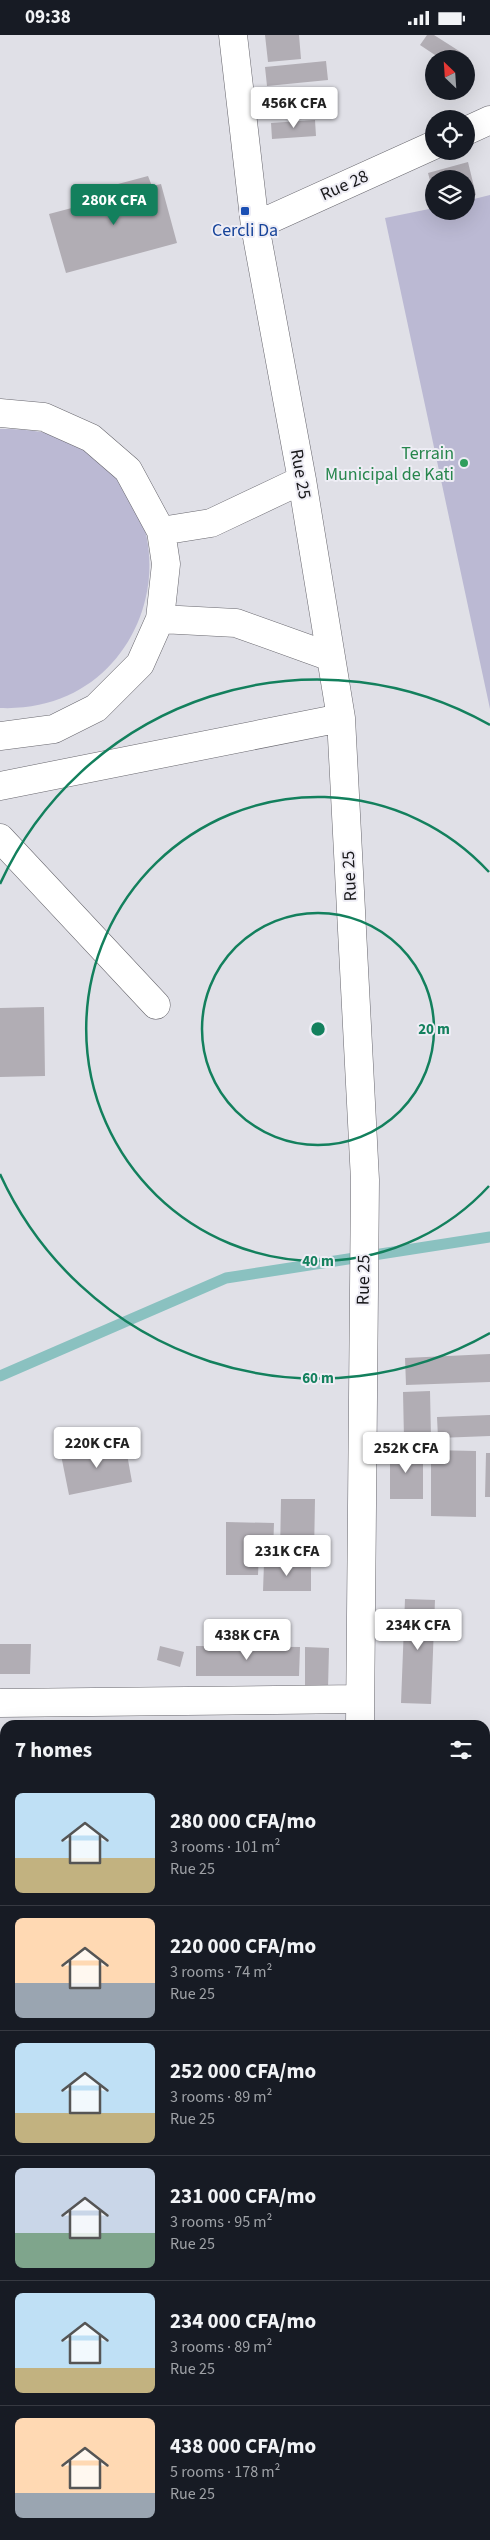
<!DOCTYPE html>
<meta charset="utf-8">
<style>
:root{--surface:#171b24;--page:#242831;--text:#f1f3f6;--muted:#9ea1a6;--line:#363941;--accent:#13805d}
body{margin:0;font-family:"Source Sans 3",sans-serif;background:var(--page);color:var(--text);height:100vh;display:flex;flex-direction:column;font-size:19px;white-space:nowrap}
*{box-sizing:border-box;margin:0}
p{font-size:16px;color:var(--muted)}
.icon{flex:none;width:28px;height:28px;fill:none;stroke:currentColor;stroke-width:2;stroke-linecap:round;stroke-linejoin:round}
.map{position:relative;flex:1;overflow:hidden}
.details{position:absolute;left:0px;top:1685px;width:490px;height:820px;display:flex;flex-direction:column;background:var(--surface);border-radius:15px 15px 0 0;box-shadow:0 5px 20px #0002}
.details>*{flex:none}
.needle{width:32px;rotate:335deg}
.buttons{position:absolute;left:425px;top:15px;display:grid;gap:10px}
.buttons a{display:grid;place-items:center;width:50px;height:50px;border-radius:50%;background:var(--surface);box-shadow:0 5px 20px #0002;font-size:25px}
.price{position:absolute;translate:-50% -42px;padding:0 11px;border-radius:5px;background:#fff;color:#222;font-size:16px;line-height:32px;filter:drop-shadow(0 1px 2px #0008)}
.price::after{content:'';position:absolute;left:50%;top:30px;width:15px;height:11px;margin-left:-8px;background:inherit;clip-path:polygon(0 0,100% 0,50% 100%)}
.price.current{background:var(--accent);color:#fff}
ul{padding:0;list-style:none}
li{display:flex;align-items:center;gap:15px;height:125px;padding:0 15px}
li+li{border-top:1px solid var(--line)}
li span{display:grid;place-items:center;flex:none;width:140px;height:100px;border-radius:8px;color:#555}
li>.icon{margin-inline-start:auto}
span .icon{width:60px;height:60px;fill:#fffc;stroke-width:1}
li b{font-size:21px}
h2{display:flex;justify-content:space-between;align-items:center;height:60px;padding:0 15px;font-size:21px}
.status{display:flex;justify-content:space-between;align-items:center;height:35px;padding:0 25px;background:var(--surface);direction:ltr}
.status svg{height:14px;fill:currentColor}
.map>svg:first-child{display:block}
.green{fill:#bbb9d3}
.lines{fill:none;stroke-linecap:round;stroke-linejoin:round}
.stream{stroke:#8ac1c0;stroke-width:11}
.building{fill:#b1adb4}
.minor-casing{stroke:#68676e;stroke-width:29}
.minor{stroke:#fff;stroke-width:28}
.ring{fill:none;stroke:#13805d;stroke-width:2.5}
.transit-dot{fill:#1a4fb4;stroke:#eeedf5;stroke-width:2}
.leisure-dot{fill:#2e9e5b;stroke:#eeedf5;stroke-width:2}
.labels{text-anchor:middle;stroke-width:4;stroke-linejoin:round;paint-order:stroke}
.street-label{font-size:18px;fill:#18181a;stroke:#eeedf5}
.transit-label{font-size:18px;fill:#164399;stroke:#eeedf5}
.leisure-label{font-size:18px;fill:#27864d;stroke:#eeedf5;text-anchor:end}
.centre{fill:#13805d;stroke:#eeedf5;stroke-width:2.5}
.ring-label{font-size:15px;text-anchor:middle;font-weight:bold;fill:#13805d;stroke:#eeedf5;stroke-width:4;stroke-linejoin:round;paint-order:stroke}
</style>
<div class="status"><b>09:38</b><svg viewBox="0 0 49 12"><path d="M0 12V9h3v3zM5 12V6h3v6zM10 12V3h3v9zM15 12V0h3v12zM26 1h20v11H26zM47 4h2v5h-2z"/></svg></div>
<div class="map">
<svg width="490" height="2505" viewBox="0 0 490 2505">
<rect width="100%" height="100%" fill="#e0e0e7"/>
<path class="green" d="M490 160V674L385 183 434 173V176H466V166Z
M0 394C20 394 41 395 60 402 209 461 160 680 0 673Z"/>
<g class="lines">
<path class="stream" d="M0 1341 226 1243 490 1202"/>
</g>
<path class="building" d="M265 0H299L301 24 268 27Z
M427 0H434L467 21 465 24H441L420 10Z
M326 26 328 45 267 51 265 32Z
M311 53 313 71 271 76 269 59Z
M315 85 316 101 272 104 271 88Z
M468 127 476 160 466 163V144H434L433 157 428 138Z
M148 141 152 151 161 149 177 208 66 238 49 179 121 160 118 149Z
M44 972 45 1041 0 1042V973Z
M490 1319V1347L406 1350 405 1323Z
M430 1356 431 1403 404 1404 403 1357Z
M490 1380V1401L438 1403 437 1382Z
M125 1408 132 1447 69 1460 61 1420Z
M390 1414H423V1464H390Z
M431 1415 476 1416V1482L431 1481Z
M486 1418H490V1462H485Z
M281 1464H315L314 1520H280Z
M226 1487 274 1488 273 1518H259L258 1540H226Z
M264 1528H311V1556H263Z
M405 1564 435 1565 431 1669 401 1668Z
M0 1609H31L30 1639H0Z
M160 1611 184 1617 180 1632 157 1625Z
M196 1611 300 1612 299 1641H196Z
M305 1612 329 1613 328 1654 305 1653Z
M485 1724H489V1778H485Z
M0 1771H5V1818H0Z
M0 1829H5V1861H0Z
M485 1836H490V1875H485Z
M0 1904H5V1939H0Z
M0 2015H5V2049H0Z
M0 2093H5V2125H0Z
M485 2134H490V2164H485Z
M0 2138H5V2168H0Z
M485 2168H490V2233H485Z
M0 2221H5V2235H0Z
M485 2324H490V2362H485Z
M5 2433V2454H0V2434Z
M485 2442H490V2458H485Z
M157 2500H187V2502H157Z
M281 2500H297V2505H281Z
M377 2500H411V2504H377Z
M432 2500H467V2505H432Z"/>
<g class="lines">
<defs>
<path id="minor" d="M233 0 255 191 302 445 341 683 365 1145 360 1690
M466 96 490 85
M255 191 434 110
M0 378 44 382 91 403 128 435 161 496 166 529 160 584 140 629 96 673 54 694 0 701
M161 496 211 488 302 445
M160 584 236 588 331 622
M0 751 341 683
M0 803 156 970
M0 1668 360 1664
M485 1795H490
M0 1968H5
M485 1974H490
M0 2267H5
M485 2274H490
M344 2505V2500"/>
</defs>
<use href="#minor" class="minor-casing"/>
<use href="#minor" class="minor"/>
</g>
<g class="ring">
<circle cx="318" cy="994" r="116"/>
<path d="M489 1151A232 232 0 1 1 489 837"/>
<path d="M490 1298A349 349 0 0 1 0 1139M0 849A349 349 0 0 1 490 690"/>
</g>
<rect class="transit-dot" x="240" y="171" width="10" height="10" rx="2.5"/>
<circle class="leisure-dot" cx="464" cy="428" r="5"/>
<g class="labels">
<g class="street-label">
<text transform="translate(344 150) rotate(-24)" y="6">Rue 28</text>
<text transform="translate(301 439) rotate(80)" y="6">Rue 25</text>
<text transform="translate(349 841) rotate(-93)" y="6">Rue 25</text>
<text transform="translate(363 1245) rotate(-89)" y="6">Rue 25</text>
</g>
<g class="transit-label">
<text x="245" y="201">Cercli Da</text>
</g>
<g class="leisure-label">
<text x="454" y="424">Terrain<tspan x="454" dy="21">Municipal de Kati</tspan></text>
</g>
</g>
<circle cx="318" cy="994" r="8" class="centre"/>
<g class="ring-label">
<text x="434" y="999">20 m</text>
<text x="318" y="1231">40 m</text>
<text x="318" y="1348">60 m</text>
</g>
</svg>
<div class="buttons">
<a><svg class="needle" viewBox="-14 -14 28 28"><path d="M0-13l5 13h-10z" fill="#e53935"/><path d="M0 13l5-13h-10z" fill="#9ea1a6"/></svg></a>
<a><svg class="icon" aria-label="locate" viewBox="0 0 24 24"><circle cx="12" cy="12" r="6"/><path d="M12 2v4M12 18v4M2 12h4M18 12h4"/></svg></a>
<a><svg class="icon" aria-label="layers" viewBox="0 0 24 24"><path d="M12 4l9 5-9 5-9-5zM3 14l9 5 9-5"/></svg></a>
</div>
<b class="price" style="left:294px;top:94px">456K CFA</b>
<b class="price current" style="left:114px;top:191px">280K CFA</b>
<b class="price" style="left:97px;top:1434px">220K CFA</b>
<b class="price" style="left:406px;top:1439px">252K CFA</b>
<b class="price" style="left:287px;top:1542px">231K CFA</b>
<b class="price" style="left:418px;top:1616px">234K CFA</b>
<b class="price" style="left:247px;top:1626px">438K CFA</b>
<section class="details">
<h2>7 homes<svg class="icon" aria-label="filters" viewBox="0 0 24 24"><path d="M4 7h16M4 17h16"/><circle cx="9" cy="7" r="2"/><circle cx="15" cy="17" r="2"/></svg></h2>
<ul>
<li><span style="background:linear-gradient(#bfe0f5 65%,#c2b280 0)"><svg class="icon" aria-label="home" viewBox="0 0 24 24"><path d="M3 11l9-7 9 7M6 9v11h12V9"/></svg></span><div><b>280 000 CFA/mo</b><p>3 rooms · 101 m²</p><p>Rue 25</p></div></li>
<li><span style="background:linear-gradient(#ffd9b3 65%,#9aa5b1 0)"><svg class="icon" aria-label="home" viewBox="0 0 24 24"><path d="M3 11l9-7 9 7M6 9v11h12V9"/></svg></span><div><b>220 000 CFA/mo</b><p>3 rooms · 74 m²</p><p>Rue 25</p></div></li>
<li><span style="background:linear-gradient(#bfe0f5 70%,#c2b280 0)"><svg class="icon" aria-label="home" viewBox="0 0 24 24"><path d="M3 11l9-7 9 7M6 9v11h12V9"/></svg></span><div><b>252 000 CFA/mo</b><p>3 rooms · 89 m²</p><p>Rue 25</p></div></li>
<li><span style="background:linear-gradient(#c9d6e8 65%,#7fa58c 0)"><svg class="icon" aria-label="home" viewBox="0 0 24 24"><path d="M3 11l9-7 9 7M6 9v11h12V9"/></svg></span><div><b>231 000 CFA/mo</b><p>3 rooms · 95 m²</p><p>Rue 25</p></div></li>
<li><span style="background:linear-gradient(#bfe0f5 75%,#c2b280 0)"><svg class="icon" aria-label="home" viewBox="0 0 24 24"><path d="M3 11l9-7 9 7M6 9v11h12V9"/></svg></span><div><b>234 000 CFA/mo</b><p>3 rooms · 89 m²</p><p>Rue 25</p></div></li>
<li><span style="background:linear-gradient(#ffd9b3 75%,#9aa5b1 0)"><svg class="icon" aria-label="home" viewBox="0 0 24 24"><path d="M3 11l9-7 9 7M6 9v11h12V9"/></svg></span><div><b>438 000 CFA/mo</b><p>5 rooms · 178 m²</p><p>Rue 25</p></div></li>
</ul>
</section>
</div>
